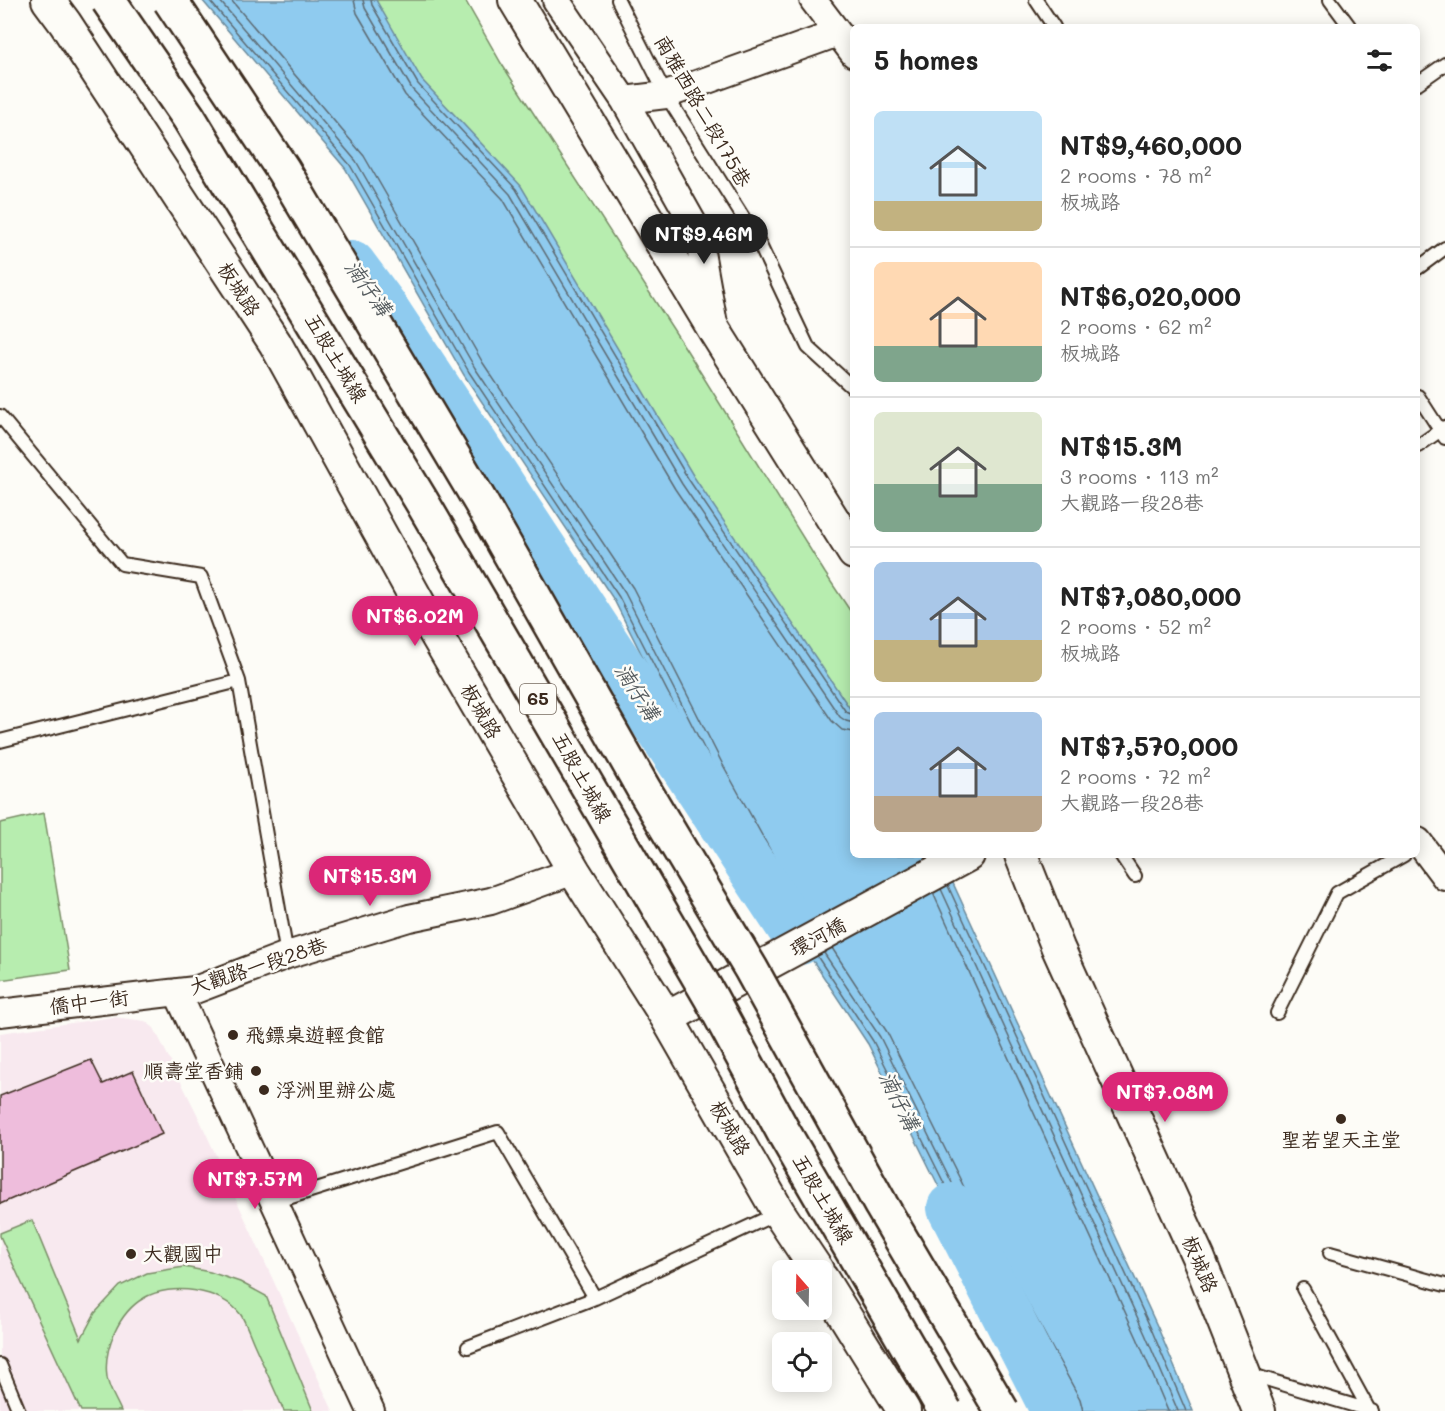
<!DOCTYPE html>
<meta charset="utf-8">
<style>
:root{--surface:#fff;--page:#f6f6f6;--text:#222;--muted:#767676;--line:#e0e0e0;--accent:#db2777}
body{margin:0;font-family:Mali,"LXGW WenKai TC",sans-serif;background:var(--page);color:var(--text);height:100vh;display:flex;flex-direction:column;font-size:22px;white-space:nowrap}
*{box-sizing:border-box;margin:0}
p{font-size:20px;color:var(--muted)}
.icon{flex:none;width:33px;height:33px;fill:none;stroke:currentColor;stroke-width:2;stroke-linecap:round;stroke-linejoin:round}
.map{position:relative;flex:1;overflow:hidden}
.panel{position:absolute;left:850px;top:24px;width:570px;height:834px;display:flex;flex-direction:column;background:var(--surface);border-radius:9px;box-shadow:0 3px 15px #0003}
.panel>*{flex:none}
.needle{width:39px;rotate:340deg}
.controls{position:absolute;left:772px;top:1260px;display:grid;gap:12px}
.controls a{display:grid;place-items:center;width:60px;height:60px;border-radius:9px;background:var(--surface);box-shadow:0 3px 15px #0003;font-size:30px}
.price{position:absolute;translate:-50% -51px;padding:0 14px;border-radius:21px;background:var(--accent);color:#fff;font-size:20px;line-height:39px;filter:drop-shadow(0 2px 3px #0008)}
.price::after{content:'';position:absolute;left:50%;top:36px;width:18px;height:14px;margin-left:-9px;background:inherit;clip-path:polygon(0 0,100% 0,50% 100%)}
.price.selected{background:#222;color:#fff}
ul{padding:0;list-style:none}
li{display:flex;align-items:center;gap:18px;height:150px;padding:0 24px}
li+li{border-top:2px solid var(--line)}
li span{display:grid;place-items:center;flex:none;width:168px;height:120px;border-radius:9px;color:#555}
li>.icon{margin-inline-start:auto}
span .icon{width:72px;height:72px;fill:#fffc;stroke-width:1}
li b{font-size:26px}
h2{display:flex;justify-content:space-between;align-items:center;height:72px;padding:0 24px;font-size:26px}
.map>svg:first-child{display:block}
.built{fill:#f8e9ef}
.green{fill:#b7edaf;stroke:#798c66;stroke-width:1.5}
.water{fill:#8fcbef;stroke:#6d8b9b;stroke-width:1.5}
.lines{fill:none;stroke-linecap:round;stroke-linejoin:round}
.shore{stroke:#5d6a72;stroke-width:1.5}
.river{stroke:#8fcbef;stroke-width:50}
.building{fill:#eebddc;stroke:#3b2a1e;stroke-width:1.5}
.service-casing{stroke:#3b2a1e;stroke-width:16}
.minor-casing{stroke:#3b2a1e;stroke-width:30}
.tertiary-casing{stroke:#3b2a1e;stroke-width:36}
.service{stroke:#fdfcf7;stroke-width:12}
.minor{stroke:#fdfcf7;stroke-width:26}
.tertiary{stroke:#fdfcf7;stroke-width:32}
.trunk-bridge-casing{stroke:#3b2a1e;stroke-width:38;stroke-linecap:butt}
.trunk-bridge{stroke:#fdfcf7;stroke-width:33}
.poi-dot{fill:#3b2a1e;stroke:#fdfcf7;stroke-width:2}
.labels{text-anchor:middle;stroke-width:5;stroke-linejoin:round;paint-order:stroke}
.shield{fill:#fdfcf7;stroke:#75695f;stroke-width:1.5}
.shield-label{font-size:18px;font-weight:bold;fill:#3b2a1e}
.street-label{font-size:20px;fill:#3b2a1e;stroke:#fdfcf7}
.poi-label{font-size:20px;fill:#3b2a1e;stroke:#fdfcf7;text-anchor:start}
.water-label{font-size:21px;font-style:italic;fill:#545a5d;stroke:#fdfcf7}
</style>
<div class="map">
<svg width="1445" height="1411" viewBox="0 0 1445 1411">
<rect width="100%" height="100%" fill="#fdfcf7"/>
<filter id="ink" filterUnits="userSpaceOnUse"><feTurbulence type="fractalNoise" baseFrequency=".0167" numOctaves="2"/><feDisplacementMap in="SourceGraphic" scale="12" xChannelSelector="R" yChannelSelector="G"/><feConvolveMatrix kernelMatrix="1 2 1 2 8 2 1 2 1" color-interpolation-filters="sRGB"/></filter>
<g filter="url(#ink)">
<path class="built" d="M114 1017 145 1021 154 1028 198 1116 333 1411H0V1033Z"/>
<path class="green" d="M357 0H465L501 63 686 349 825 573 853 615V736Z
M44 813 70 970 0 980V823Z
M32 1220 81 1339 95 1313 120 1286 147 1273 184 1267 210 1272 240 1282 266 1296 313 1411H284C274 1389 264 1366 254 1344 250 1335 246 1323 241 1315 222 1289 171 1282 144 1298 119 1312 103 1349 107 1377 108 1388 117 1401 121 1411H81L0 1236V1233Z"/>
<path class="water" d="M202 0H376L422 80 521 186 694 477 853 713 854 855H940L1158 1328 1193 1411H1061L943 1195 868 1044 770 896 703 776 614 600 464 375 345 168Z"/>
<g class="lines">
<path class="shore" d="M209 0 350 165 469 372 619 597 709 773 775 893 798 927
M219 0 356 161 475 368 625 593 715 770 781 889 805 924
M231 0 364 156 483 363 633 588 723 765 789 884 813 920
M354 0 357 13 405 95 503 199 675 489 832 721 842 730 854 732
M363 0 365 8 412 89 510 194 682 484 840 717 846 721 854 723
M371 0 372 5 418 84 516 189 689 480 846 712 854 715
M948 886 1152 1331 1186 1411
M941 889 1145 1334 1178 1411
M933 893 1137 1338 1168 1411
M832 948 887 1032 963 1185 1080 1399 1083 1411
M824 953 880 1037 955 1189 1072 1402 1074 1411
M817 956 873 1041 949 1193 1065 1406 1066 1411"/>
<path class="river" d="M351 265 383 308 800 940
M952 1208 1056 1411"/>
</g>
<path class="building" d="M91 1060 103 1084 133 1071 162 1134 0 1204V1096Z"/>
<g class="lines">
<defs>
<path id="service" d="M618 0 666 95 758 241 808 347 854 389
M1036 0 1054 27
M1330 0 1350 27
M1418 83 1445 64
M1418 268 1445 248
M1418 396 1445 438
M0 416 122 564 201 577 239 681 287 955
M1418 446 1445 427
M0 741 239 681
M1121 855 1135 876
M1277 1013 1337 893 1404 855
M275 1202 498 1132 595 1298
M1330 1253 1445 1285
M1303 1289 1369 1410
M468 1347 595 1298 778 1213
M0 1365 19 1411
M1249 1374 1372 1411"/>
<path id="minor" d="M556 0 624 100 697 230 714 324
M813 0 854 54
M624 100 666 95 838 33
M1418 841 1445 877
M177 992 371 1411
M0 1013 195 990 287 955 409 918 491 901 574 871"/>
<path id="tertiary" d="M48 0 65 23 275 343 434 631 574 871 667 1018 779 1213 817 1270
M515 0 716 333 854 553
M1021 855 1058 948 1199 1259 1259 1411
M667 1018 968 855
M822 1279 904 1411"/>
</defs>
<use href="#service" class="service-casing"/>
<use href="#minor" class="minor-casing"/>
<use href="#tertiary" class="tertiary-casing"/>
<use href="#service" class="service"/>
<use href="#minor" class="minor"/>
<use href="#tertiary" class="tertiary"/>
<defs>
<path id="trunk-bridge" d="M108 0 189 118 422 502 711 998 784 1133 945 1411
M170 0 283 170 480 501 643 788 751 969 881 1205 1002 1411"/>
</defs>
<use href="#trunk-bridge" class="trunk-bridge-casing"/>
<use href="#trunk-bridge" class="trunk-bridge"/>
</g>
</g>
<g class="poi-dot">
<circle cx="233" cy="1035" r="6"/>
<circle cx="256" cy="1071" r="6"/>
<circle cx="264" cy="1090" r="6"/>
<circle cx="1341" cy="1119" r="6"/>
<circle cx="131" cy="1254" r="6"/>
</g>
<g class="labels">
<rect class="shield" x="520" y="684" width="36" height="30" rx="4.5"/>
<g class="shield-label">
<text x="538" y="705">65</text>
</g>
<g class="street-label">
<text transform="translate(703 111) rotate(60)" y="7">南雅西路二段175巷</text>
<text transform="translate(239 289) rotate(57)" y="7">板城路</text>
<text transform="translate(336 358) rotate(59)" y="7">五股土城線</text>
<text transform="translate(481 711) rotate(60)" y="7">板城路</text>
<text transform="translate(582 777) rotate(61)" y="7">五股土城線</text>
<text transform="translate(818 937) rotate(-28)" y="7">環河橋</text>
<text transform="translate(258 966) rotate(-18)" y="7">大觀路一段28巷</text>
<text transform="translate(89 1002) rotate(-7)" y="7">僑中一街</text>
<text transform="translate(730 1128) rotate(60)" y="7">板城路</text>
<text transform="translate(823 1199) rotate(60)" y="7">五股土城線</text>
<text transform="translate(1200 1264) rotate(67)" y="7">板城路</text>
</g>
<g class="poi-label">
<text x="245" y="1042">飛鏢桌遊輕食館</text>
<text x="244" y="1078" text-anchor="end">順壽堂香鋪</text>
<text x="276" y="1097">浮洲里辦公處</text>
<text x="1341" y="1147" text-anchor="middle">聖若望天主堂</text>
<text x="143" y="1261">大觀國中</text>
</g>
<g class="water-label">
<text transform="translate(368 288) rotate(54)" y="7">湳仔溝</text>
<text transform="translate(637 692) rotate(57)" y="7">湳仔溝</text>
<text transform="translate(899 1101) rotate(63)" y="7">湳仔溝</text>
</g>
</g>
</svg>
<div class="controls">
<a><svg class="needle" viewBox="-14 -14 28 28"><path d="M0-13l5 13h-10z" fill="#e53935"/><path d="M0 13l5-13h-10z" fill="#767676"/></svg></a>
<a><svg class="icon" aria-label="locate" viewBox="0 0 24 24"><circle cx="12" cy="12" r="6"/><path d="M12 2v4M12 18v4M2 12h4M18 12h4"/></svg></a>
</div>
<b class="price selected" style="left:704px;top:265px">NT$9.46M</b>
<b class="price" style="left:415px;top:647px">NT$6.02M</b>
<b class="price" style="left:370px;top:907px">NT$15.3M</b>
<b class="price" style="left:1165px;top:1123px">NT$7.08M</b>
<b class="price" style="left:255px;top:1210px">NT$7.57M</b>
<section class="panel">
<h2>5 homes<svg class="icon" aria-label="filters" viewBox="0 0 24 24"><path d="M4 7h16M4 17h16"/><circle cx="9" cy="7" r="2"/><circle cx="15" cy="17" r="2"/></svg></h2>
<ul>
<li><span style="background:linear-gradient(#bfe0f5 75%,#c2b280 0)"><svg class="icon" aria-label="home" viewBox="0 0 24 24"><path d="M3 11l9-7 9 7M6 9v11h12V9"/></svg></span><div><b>NT$9,460,000</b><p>2 rooms · 78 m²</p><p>板城路</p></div></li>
<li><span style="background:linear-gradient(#ffd9b3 70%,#7fa58c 0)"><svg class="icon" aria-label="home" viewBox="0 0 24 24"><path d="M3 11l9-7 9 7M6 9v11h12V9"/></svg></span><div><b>NT$6,020,000</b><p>2 rooms · 62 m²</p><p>板城路</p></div></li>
<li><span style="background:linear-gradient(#dfe7d0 60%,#7fa58c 0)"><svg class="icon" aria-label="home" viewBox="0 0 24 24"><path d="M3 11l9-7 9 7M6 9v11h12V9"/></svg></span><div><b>NT$15.3M</b><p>3 rooms · 113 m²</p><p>大觀路一段28巷</p></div></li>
<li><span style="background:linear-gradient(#a9c7e8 65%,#c2b280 0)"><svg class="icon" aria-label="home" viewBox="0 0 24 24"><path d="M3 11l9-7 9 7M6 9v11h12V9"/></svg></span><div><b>NT$7,080,000</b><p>2 rooms · 52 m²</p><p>板城路</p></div></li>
<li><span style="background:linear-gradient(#a9c7e8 70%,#b9a48a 0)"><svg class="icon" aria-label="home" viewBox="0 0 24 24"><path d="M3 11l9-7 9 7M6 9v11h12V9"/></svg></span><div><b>NT$7,570,000</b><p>2 rooms · 72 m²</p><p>大觀路一段28巷</p></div></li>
</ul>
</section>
</div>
